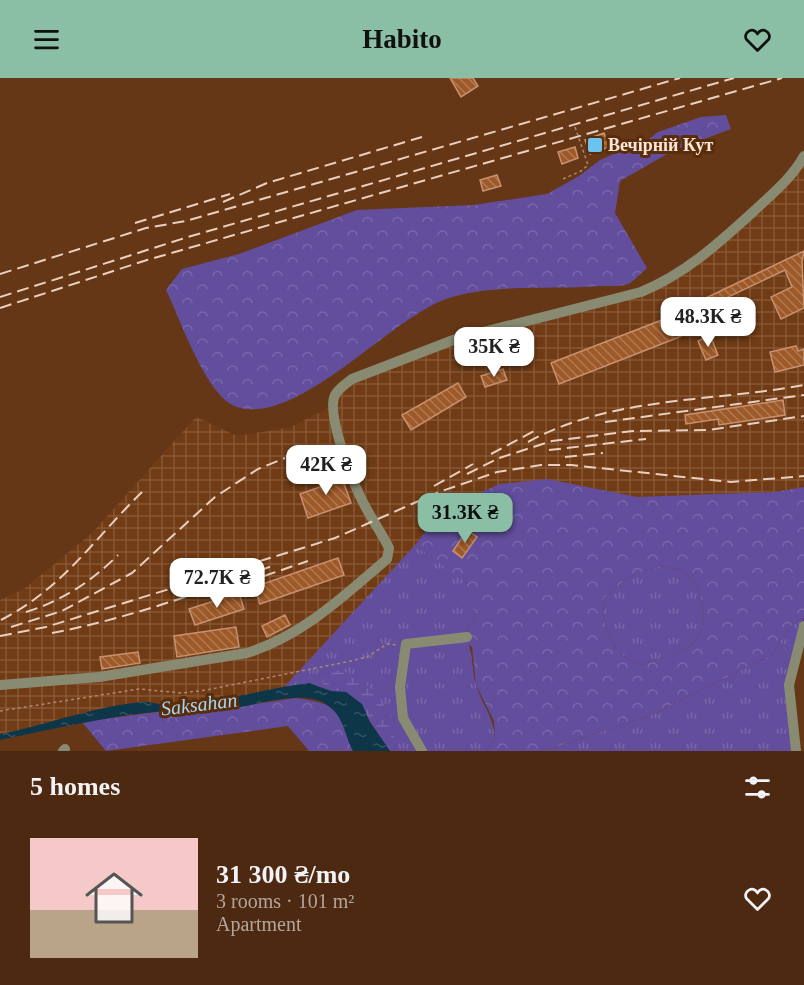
<!DOCTYPE html>
<meta charset="utf-8">
<style>
:root{--surface:#4c2910;--page:#56351e;--text:#f1f3f6;--muted:#b2a69f;--accent:#8abfa5}
body{margin:0;font-family:"Times New Roman",serif;background:var(--page);color:var(--text);height:100vh;display:flex;flex-direction:column;font-size:22px;white-space:nowrap}
*{box-sizing:border-box;margin:0}
p{font-size:20px;color:var(--muted)}
.icon{flex:none;width:33px;height:33px;fill:none;stroke:currentColor;stroke-width:2;stroke-linecap:round;stroke-linejoin:round}
.map{position:relative;height:673px;overflow:hidden}
.details{display:flex;flex-direction:column;background:var(--surface);flex:1}
.details>*{flex:none}
.price{position:absolute;translate:-50% -51px;padding:0 14px;border-radius:12px;background:#fff;color:#222;font-size:20px;line-height:39px;filter:drop-shadow(0 2px 3px #0008)}
.price::after{content:'';position:absolute;left:50%;top:36px;width:18px;height:14px;margin-left:-9px;background:inherit;clip-path:polygon(0 0,100% 0,50% 100%)}
.price.current{background:var(--accent);color:#111}
ul{padding:0;list-style:none}
li{display:flex;align-items:center;gap:18px;height:150px;padding:0 30px}
li span{display:grid;place-items:center;flex:none;width:168px;height:120px;border-radius:0px;color:#555}
li>.icon{margin-inline-start:auto}
span .icon{width:72px;height:72px;fill:#fffc;stroke-width:1}
li b{font-size:26px}
h2{display:flex;justify-content:space-between;align-items:center;height:72px;padding:0 30px;font-size:26px}
header{display:flex;justify-content:space-between;align-items:center;height:78px;padding:0 30px;background:var(--accent);color:#111;font-size:27px;font-weight:700}
.map>svg:first-child{display:block}
.industrial{fill:url(#industrial-grid)}
.grass{fill:url(#grass-tufts)}
.forest{fill:url(#forest-crowns);fill-rule:evenodd}
.wetland{fill:url(#wetland-marsh)}
.water{fill:url(#water-ripples)}
.building{fill:url(#building-back-hatch);stroke:#c79170;stroke-width:1.5}
.lines{fill:none;stroke-linecap:round;stroke-linejoin:round}
.path{stroke:#ad8870;stroke-width:1.5;stroke-dasharray:3 3;stroke-linecap:butt}
.minor{stroke:#888b72;stroke-width:10}
.rail{stroke:#eacfbf;stroke-width:2;stroke-dasharray:12 6;stroke-linecap:butt}
.poi-dot{fill:#6ac3f1;stroke:#5a2d0a;stroke-width:2}
.labels{text-anchor:middle;stroke-width:6;stroke-linejoin:round;paint-order:stroke}
.poi-label{font-size:18px;font-weight:bold;fill:#fde5d7;stroke:#5a2d0a;text-anchor:start}
.water-label{font-size:20px;font-style:italic;fill:#a3d7f4;stroke:#5a2d0a}
</style>
<header><svg class="icon" aria-label="menu" viewBox="0 0 24 24"><path d="M4 6h16M4 12h16M4 18h16"/></svg>Habito<svg class="icon" aria-label="heart" viewBox="0 0 24 24"><path d="M12 20l-8-8c-3-5 5-10 8-4 3-6 11-1 8 4z"/></svg></header>
<div class="map">
<svg width="804" height="673" viewBox="0 0 804 673">
<defs>
<pattern id="industrial-grid" width="8" height="8" patternUnits="userSpaceOnUse" patternTransform="scale(1.5)"><rect width="8" height="8" fill="#713c15"/><path d="M0 4h8M4 0v8" fill="none" stroke="#865836"/></pattern>
<pattern id="grass-tufts" width="24" height="20" patternUnits="userSpaceOnUse" patternTransform="scale(1.5)"><rect width="24" height="20" fill="#624e9d"/><path d="M3 7l-1-3M5 7V3M7 7l1-3M15 17l-1-3M17 17v-4M19 17l1-3" fill="none" stroke="#7967aa"/></pattern>
<pattern id="forest-crowns" width="20" height="18" patternUnits="userSpaceOnUse" patternTransform="scale(1.5)"><rect width="20" height="18" fill="#624e9d"/><path d="M2 6a3 3 0 1 1 6 0M12 15a3 3 0 1 1 6 0" fill="none" stroke="#7967aa"/></pattern>
<pattern id="wetland-marsh" width="20" height="14" patternUnits="userSpaceOnUse" patternTransform="scale(1.5)"><rect width="20" height="14" fill="#624e9d"/><path d="M1 5h8M5 5V1M11 12h8M15 12V8" fill="none" stroke="#7967aa"/></pattern>
<pattern id="water-ripples" width="26" height="14" patternUnits="userSpaceOnUse" patternTransform="scale(1.5)"><rect width="26" height="14" fill="#0e3649"/><path d="M2 4q2-2 4 0t4 0M15 11q2-2 4 0t4 0" fill="none" stroke="#325362"/></pattern>
<pattern id="building-back-hatch" width="6" height="6" patternUnits="userSpaceOnUse" patternTransform="scale(1.5)"><rect width="6" height="6" fill="#9e5928"/><path d="M-1 5l2 2M0 0l6 6M5-1l2 2" fill="none" stroke="#b17951"/></pattern>
</defs>
<rect width="100%" height="100%" fill="#663716"/>
<path class="industrial" d="M804 78V409L774 414 637 419 594 412 443 431 421 461 285 608 267 614 163 627 144 623 65 639 29 651 0 656V522L24 511 92 455 196 339 237 358 291 349 332 328 342 309 456 261 641 214 713 171Z"/>
<path class="grass" d="M415 467 465 503 476 538 464 556C474 573 471 589 476 607 483 629 493 636 495 661L486 673H390L370 644 285 608Z
M659 488C670 490 681 490 689 498 704 513 709 546 696 562 685 575 656 581 641 587 610 577 604 551 603 521L627 500Z
M804 539 789 607 796 673H544L654 636 773 576 788 550Z"/>
<path class="forest" d="M726 37 731 51 674 72 620 103 615 135 647 190C642 194 636 201 630 205 623 209 608 208 599 208 552 212 491 205 446 221 388 242 298 348 237 329 206 319 181 242 166 212L182 191 239 176 357 132 474 127 547 116 579 98 600 82 625 71 640 68 658 54 701 39Z
M547 401 637 419 774 414 804 409V539L788 550 773 576 654 636 544 673H486L495 661 494 643 476 607 472 569 464 563V556L476 538 465 504 415 467 443 431 500 406ZM659 488C670 490 681 490 689 498 704 513 709 546 696 562 685 575 656 581 641 587 610 577 604 551 603 521L627 500Z
M296 620C313 623 333 624 342 641 347 652 348 663 353 673H309L288 648 106 673 82 644 164 633 230 630Z"/>
<path class="wetland" d="M339 592 361 599 384 627 391 631C396 652 388 652 400 673H390C378 656 365 625 348 616 341 612 332 613 324 611L322 602 327 595Z"/>
<path class="water" d="M309 605 331 613 346 614 362 626 370 644 390 673H353C344 656 344 638 327 627 304 610 254 628 228 631 206 632 184 631 163 633 108 638 54 651 0 662V656C48 647 94 628 142 624 150 623 157 627 165 627 213 627 261 611 309 605Z"/>
<path class="building" d="M450 0H473L478 8 461 19Z
M604 55 609 69 590 76 585 62Z
M575 69 578 80 562 86 558 74Z
M497 97 501 108 483 113 480 102Z
M804 173 802 184 804 230 781 241 771 219 792 209 785 192 688 238 693 252 677 260 559 306 551 285 672 238 667 225 681 220 685 230Z
M710 257 718 277 706 282 698 263Z
M796 268 798 273 804 271V287L775 294 770 274Z
M503 291 507 302 485 309 481 298Z
M458 305 466 319 411 352 402 337Z
M783 322 785 337 719 347 718 341 686 346 685 337Z
M338 389 351 425 308 440 300 416 334 404 330 392Z
M467 452 477 459 462 480 453 473Z
M338 480 344 497 260 526 254 509Z
M239 515 244 531 195 547 189 531Z
M285 537 290 547 267 559 262 548Z
M236 549 239 569 177 579 174 558Z
M138 574 140 585 102 591 100 579Z"/>
<g class="lines">
<path class="path" d="M563 101 581 93 588 87 575 49
M0 633 139 611 182 615 206 612 351 583 367 579 387 566 397 567"/>
<path class="minor" d="M0 607 99 599 247 575C303 557 343 519 387 481L389 470C380 452 368 436 360 418 351 400 326 334 335 317 339 310 347 305 352 301L456 261 641 214C685 196 719 165 754 133 772 116 792 100 804 78
M63 673 65 671
M422 673 403 640 400 609 406 566 467 559
M796 673 789 607 804 548"/>
<path class="rail" d="M223 124 267 105 422 59
M135 145 230 116
M0 196 146 150 186 143 680 0
M0 219 188 159 734 0
M0 230 147 182 782 0
M605 344 804 317
M528 364C612 318 713 324 804 307
M549 372 646 361
M491 376 536 352
M565 379 603 375
M467 396 499 380 552 363 633 353 708 352 804 338
M434 408 473 386
M264 498 308 483
M26 534C62 523 92 503 118 477
M1 542C62 511 94 461 142 414
M11 549 62 533 132 495 215 419 258 391 285 380
M52 555C126 541 202 514 272 488
M0 558 46 549 335 460 439 414 497 394 541 387H571L731 404 804 398"/>
</g>
<rect class="poi-dot" x="587" y="59" width="16" height="16" rx="3"/>
<g class="labels">
<g class="poi-label">
<text x="608" y="73">Вечірній Кут</text>
</g>
<g class="water-label">
<text transform="translate(199 626) rotate(-7)" y="7">Saksahan</text>
</g>
</g>
</svg>
<b class="price" style="left:708px;top:270px">48.3K ₴</b>
<b class="price" style="left:494px;top:300px">35K ₴</b>
<b class="price" style="left:326px;top:418px">42K ₴</b>
<b class="price current" style="left:465px;top:466px">31.3K ₴</b>
<b class="price" style="left:217px;top:531px">72.7K ₴</b>
</div>
<section class="details">
<h2>5 homes<svg class="icon" aria-label="filters" viewBox="0 0 24 24"><path d="M4 7h16M4 17h16"/><circle cx="9" cy="7" r="2"/><circle cx="15" cy="17" r="2"/></svg></h2>
<ul>
<li><span style="background:linear-gradient(#f6c9c9 60%,#b9a48a 0)"><svg class="icon" aria-label="home" viewBox="0 0 24 24"><path d="M3 11l9-7 9 7M6 9v11h12V9"/></svg></span><div><b>31 300 ₴/mo</b><p>3 rooms · 101 m²</p><p>Apartment</p></div><svg class="icon" aria-label="heart" viewBox="0 0 24 24"><path d="M12 20l-8-8c-3-5 5-10 8-4 3-6 11-1 8 4z"/></svg></li>
</ul>
</section>
